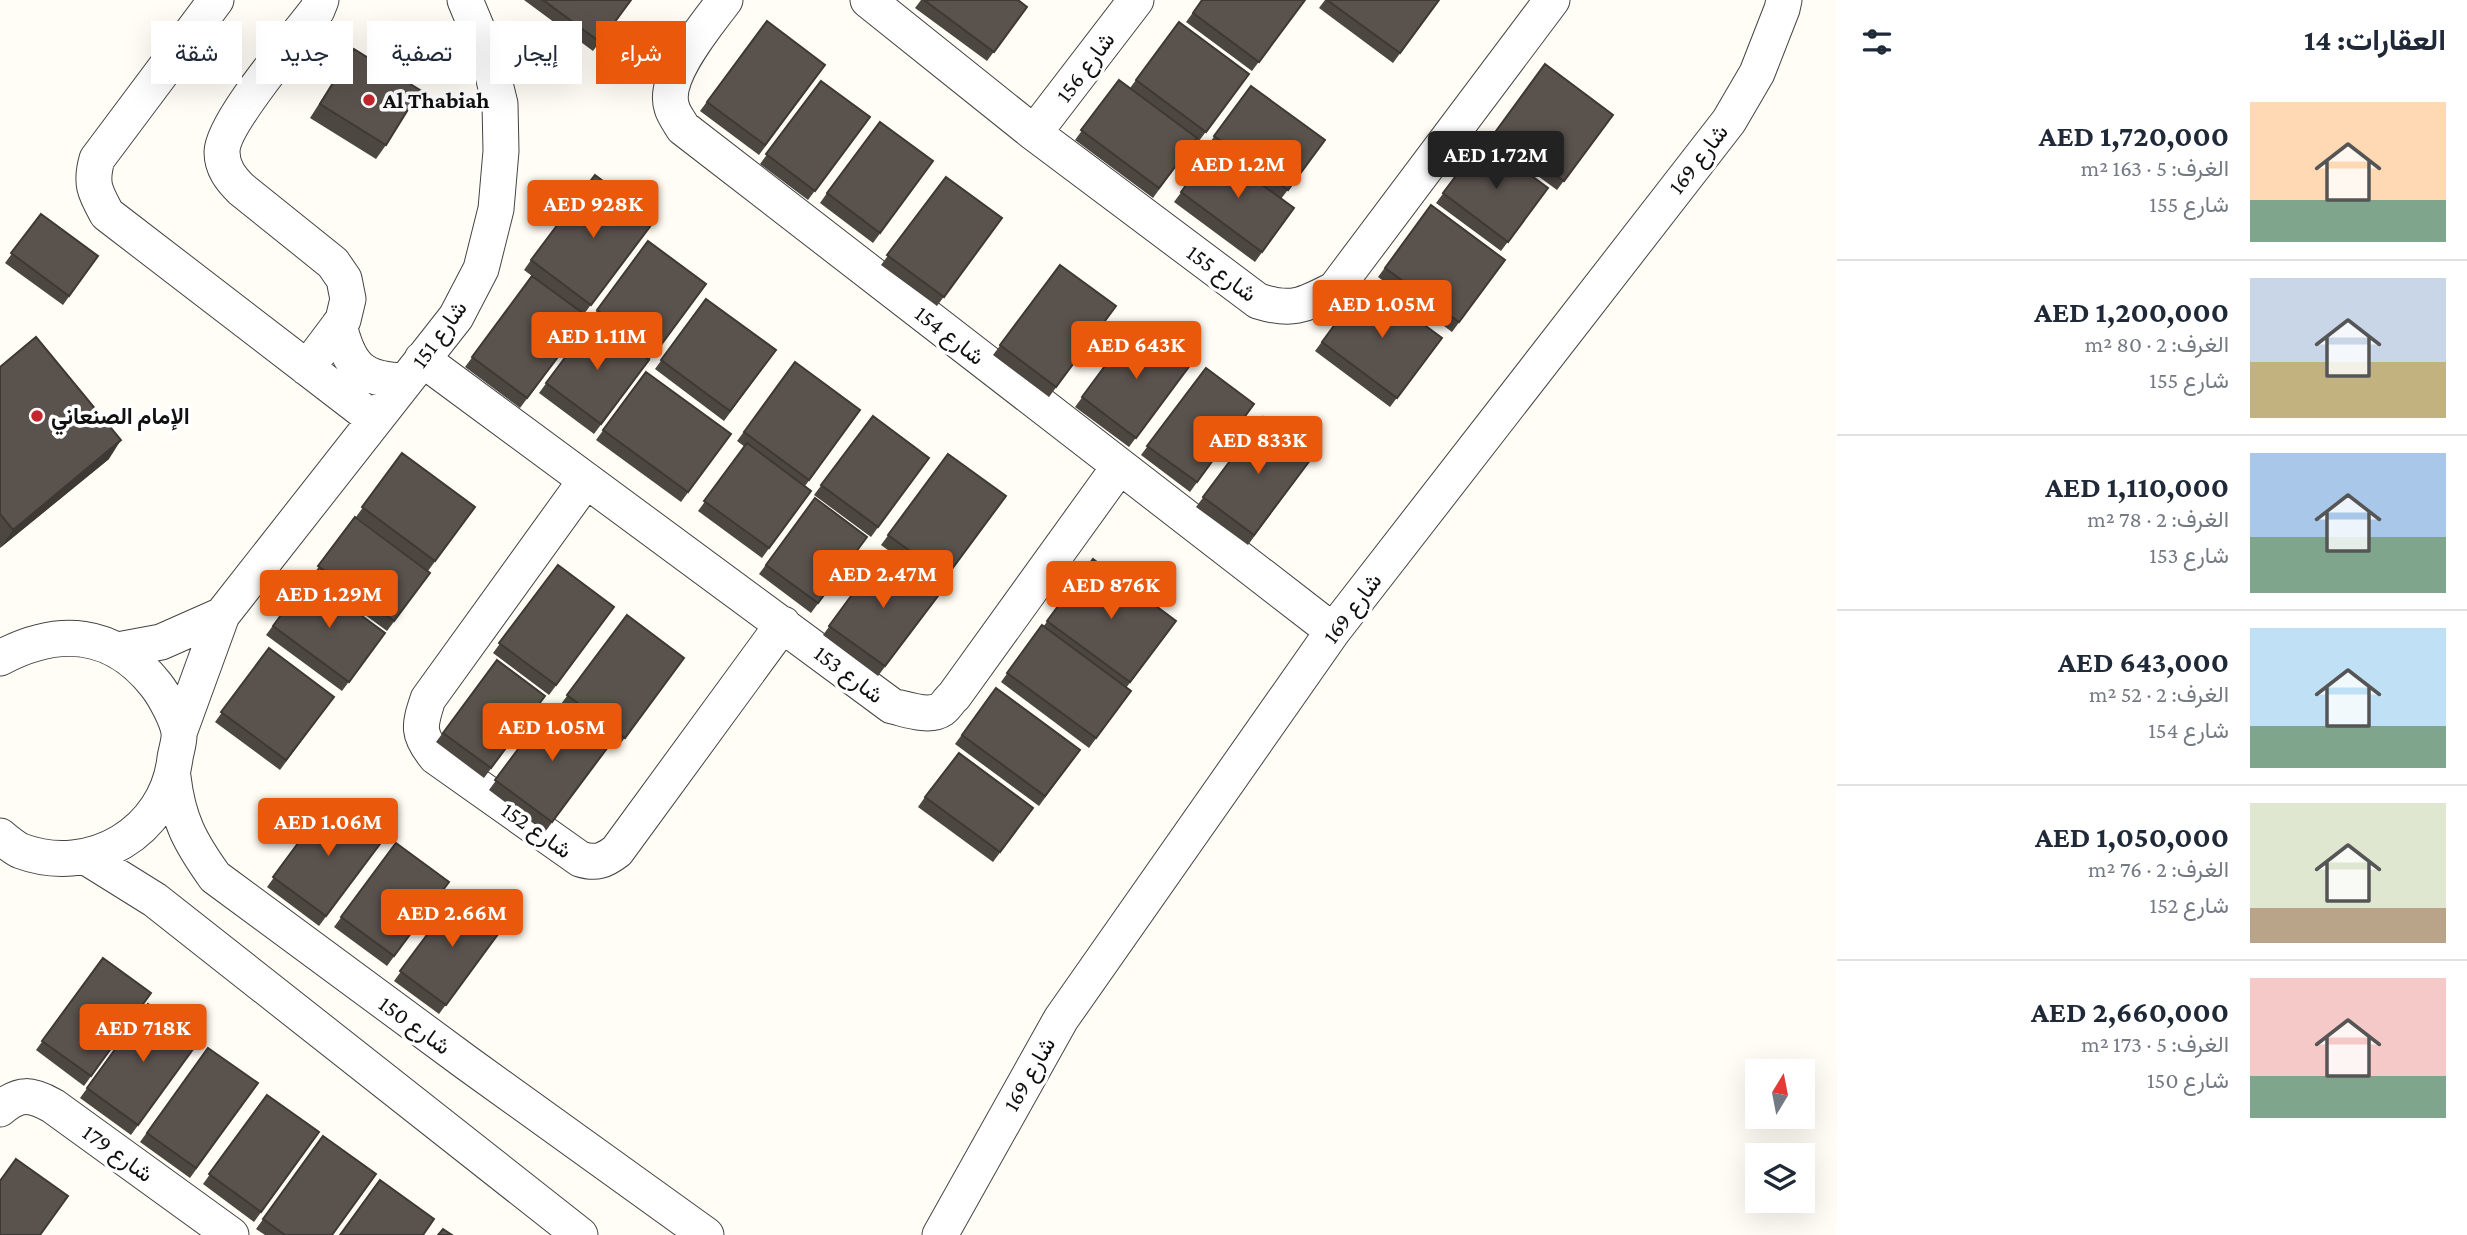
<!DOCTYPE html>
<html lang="ar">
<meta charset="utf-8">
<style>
:root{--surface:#fff;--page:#f6f6f7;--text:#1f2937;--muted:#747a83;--line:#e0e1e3;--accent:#ea580c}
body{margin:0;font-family:"Crimson Pro",Vazirmatn,serif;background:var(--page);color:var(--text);direction:rtl;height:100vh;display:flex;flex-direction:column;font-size:26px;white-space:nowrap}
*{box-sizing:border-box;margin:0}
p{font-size:23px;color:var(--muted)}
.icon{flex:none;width:38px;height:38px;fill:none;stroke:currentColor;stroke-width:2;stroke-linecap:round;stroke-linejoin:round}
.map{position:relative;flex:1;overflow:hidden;direction:ltr}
.side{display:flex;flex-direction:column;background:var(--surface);width:630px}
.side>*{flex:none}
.top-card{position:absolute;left:21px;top:21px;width:665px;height:63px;direction:rtl;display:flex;gap:14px}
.needle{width:46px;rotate:10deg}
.fabs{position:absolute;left:1745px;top:1059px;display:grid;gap:14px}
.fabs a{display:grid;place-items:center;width:70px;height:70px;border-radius:0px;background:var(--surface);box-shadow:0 7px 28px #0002;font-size:35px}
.price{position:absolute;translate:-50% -60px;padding:0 16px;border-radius:7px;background:var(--accent);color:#fff;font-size:23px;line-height:46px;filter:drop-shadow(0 2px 4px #0008)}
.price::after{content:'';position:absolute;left:50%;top:42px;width:21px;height:16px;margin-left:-10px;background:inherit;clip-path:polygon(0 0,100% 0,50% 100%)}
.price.on{background:#222;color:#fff}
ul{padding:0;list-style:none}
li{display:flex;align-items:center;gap:21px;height:175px;padding:0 21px}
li+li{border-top:2px solid var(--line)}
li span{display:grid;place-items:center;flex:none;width:196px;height:140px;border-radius:0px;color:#555}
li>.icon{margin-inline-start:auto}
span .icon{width:84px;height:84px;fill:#fffc;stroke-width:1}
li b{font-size:30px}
h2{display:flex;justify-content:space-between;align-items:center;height:84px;padding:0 21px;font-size:30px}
.tag{padding:0 24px;border-radius:0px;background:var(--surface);box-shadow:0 7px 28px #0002;font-size:24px;line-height:63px}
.tag.on{background:var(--accent);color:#fff}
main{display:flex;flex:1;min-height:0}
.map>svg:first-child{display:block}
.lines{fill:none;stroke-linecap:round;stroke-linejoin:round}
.minor-casing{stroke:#444;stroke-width:37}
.minor{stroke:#fff;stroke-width:35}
.wall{fill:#4d4742}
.shaded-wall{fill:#3f3936}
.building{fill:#5a524d;stroke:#3f3936;stroke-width:2}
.poi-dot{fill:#c4262e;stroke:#fff;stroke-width:2.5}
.labels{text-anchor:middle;stroke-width:7;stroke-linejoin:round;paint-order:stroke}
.street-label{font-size:23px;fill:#111;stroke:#fff}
.poi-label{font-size:23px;font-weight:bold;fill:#111;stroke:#fff;text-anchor:start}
</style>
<main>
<section class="side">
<h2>العقارات: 14<svg class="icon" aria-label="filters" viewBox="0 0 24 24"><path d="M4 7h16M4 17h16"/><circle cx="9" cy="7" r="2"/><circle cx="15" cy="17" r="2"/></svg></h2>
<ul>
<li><span style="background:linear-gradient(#ffd9b3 70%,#7fa58c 0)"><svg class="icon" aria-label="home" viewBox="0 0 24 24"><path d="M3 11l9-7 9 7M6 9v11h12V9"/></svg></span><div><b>AED 1,720,000</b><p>الغرف: 5 · 163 m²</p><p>شارع 155</p></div></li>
<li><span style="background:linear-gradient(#c9d6e8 60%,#c2b280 0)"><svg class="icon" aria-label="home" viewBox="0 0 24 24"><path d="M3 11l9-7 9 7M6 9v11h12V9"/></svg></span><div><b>AED 1,200,000</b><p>الغرف: 2 · 80 m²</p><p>شارع 155</p></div></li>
<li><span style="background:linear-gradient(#a9c7e8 60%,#7fa58c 0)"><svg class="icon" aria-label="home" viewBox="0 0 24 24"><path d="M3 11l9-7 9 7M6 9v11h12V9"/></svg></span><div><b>AED 1,110,000</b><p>الغرف: 2 · 78 m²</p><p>شارع 153</p></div></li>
<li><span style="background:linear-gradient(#bfe0f5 70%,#7fa58c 0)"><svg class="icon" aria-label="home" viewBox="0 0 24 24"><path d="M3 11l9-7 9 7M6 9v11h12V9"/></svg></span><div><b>AED 643,000</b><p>الغرف: 2 · 52 m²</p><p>شارع 154</p></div></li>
<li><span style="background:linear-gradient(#dfe7d0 75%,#b9a48a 0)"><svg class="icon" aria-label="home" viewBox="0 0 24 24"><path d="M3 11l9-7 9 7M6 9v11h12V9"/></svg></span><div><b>AED 1,050,000</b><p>الغرف: 2 · 76 m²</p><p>شارع 152</p></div></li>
<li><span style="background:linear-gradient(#f6c9c9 70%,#7fa58c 0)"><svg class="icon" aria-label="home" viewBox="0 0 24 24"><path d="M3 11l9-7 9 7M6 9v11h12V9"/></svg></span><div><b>AED 2,660,000</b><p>الغرف: 5 · 173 m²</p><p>شارع 150</p></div></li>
</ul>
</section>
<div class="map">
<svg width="1837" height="1235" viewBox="0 0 1837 1235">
<rect width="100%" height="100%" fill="#fffdf5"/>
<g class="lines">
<defs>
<path id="minor" d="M216 0 97 159C90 184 95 192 107 214L375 420
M725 0C708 23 661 77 672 108 674 115 679 121 683 128L1333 631
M868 0 1034 133 1258 301C1293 312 1304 305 1335 289L1552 0
M1034 133 1136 0
M339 325C349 366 361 380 405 381
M422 359 892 706C906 709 929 718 942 709 946 706 950 699 954 696L1119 467
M307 368 343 320 348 299 344 279 333 263 241 189C231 179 222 168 222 152 222 123 296 38 317 10L321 0
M586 480 428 699C419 726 417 734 436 757L580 859C596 864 604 861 617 851L783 624
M118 650 161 642 222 615
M0 658C58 627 113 630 156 685 164 695 177 719 179 732 180 740 176 751 175 758 167 832 91 877 21 851 14 848 6 841 0 836
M179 733 222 615 456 317 481 269 496 209 501 151 500 104 488 55 465 0
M173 777C178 820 190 842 215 877L467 1063 706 1235
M86 857 155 900 580 1235
M0 1109C20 1092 31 1094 53 1106L231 1235
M940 1235 1061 1019 1333 631 1729 121 1757 73 1782 9 1784 0"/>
</defs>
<use href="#minor" class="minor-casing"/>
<use href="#minor" class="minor"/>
</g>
<path class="wall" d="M524 0H631L593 51Z
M921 0H1018L1027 7 987 61 915 8Z
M1202 0H1305L1252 71 1186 22Z
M1325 0H1439L1393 63 1319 8Z
M767 21 825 65 759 155 700 111Z
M1179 22 1249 74 1199 141 1196 139 1153 198 1075 140 1119 80 1130 88Z
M354 49 386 145 376 159 310 118Z
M821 81 870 117 808 200 760 164Z
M1251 86 1325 140 1281 199 1294 208 1255 262 1174 202 1213 149 1208 145Z
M1613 115 1557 190 1489 140 1496 131Z
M1483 140 1548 188 1501 251 1436 203Z
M933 161 873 243 820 203 827 193Z
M946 177 1002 218 937 306 881 265Z
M1431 205 1505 260 1452 332 1378 277Z
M41 214 98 256 63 305 5 263Z
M655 220 584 314 588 317 520 408 465 367 532 276 524 270 531 260Z
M648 241 706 284 594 434 539 393 592 321 590 320Z
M1060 265 1116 306 1049 397 993 355Z
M1366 282 1442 338 1390 407 1315 351Z
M706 299 776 350 724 421 655 369Z
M1136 324 1191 364 1129 447 1075 407Z
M795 362 860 410 805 486 811 491 762 558 698 511 745 447 737 441Z
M0 367 109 459 0 548Z
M1206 368 1254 404 1190 492 1141 455Z
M646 372 731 434 681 502 596 440Z
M873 416 929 458 871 537 814 495Z
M1263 417 1314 455 1248 545 1196 507Z
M402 453 475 507 428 571 356 517Z
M948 454 1006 496 939 587 881 545Z
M815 498 867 537 811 613 759 574Z
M355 517 430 573 387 631 312 576Z
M882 554 938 596 878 676 823 635Z
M1093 559 1169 631 1126 688 1131 691 1089 748 1001 682 1042 625 1043 627Z
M558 565 614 607 549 695 493 653Z
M309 577 385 633 342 691 266 635Z
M627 615 684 658 618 747 561 704Z
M269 648 334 697 280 770 215 722Z
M497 660 545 696 484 778 436 742Z
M996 688 1080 750 1039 806 955 744Z
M551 705 608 747 545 832 489 790Z
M925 797 1033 808 993 862 918 807Z
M330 800 383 840 319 926 267 887Z
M396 843 449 882 387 966 334 927Z
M459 892 504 926 439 1014 394 981Z
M103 958 151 993 84 1086 36 1050Z
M148 1004 199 1041 131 1135 80 1098Z
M208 1048 258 1083 190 1178 140 1142Z
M267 1095 319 1132 254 1222 203 1184Z
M323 1136 332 1235H265L256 1229Z"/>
<path class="shaded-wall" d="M121 440 109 459 0 548 13 530Z"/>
<path class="building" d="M543 0H631L600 42Z
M924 0H1018L1027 7 994 52Z
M1202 0H1305L1259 62 1193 13Z
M1327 0H1439L1400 53Z
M767 21 825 65 765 145 707 102Z
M1179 22 1249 74 1206 132 1136 80Z
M354 49 420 90 386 145 320 104Z
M1545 64 1613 115 1564 181 1496 131Z
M1119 80 1197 138 1159 188 1081 130Z
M821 81 870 117 815 191 766 154Z
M1251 86 1325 140 1288 190 1214 136Z
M880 122 933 161 880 233 827 193Z
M1483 140 1548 188 1508 242 1443 193Z
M1213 149 1294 208 1262 252 1181 192Z
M595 175 655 220 591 305 531 260Z
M946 177 1002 218 944 297 887 255Z
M1431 205 1505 260 1459 322 1385 268Z
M41 214 98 256 69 296 11 253Z
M648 241 706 284 655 353 597 310Z
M1060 265 1116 306 1056 387 1000 345Z
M532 276 588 317 527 398 472 357Z
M1366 282 1442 338 1397 398 1322 342Z
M706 299 776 350 730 411 661 360Z
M594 319 649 360 601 424 546 383Z
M1136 324 1191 364 1136 438 1082 397Z
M36 337 121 440 13 530 0 514V367Z
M795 362 860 410 809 480 744 432Z
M1206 368 1254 404 1197 482 1147 446Z
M646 372 731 434 688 492 603 430Z
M873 416 929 458 878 527 821 485Z
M1263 417 1314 455 1254 535 1203 497Z
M747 443 811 491 769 548 704 501Z
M402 453 475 507 435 561 362 507Z
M948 454 1006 496 946 577 888 535Z
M815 498 867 537 818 603 766 565Z
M355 517 430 573 394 621 318 566Z
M882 554 938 596 885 666 829 626Z
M1093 559 1176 621 1130 682 1047 621Z
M558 565 614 607 556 685 499 643Z
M309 577 385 633 349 682 273 626Z
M627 615 684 658 625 738 567 695Z
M1042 625 1131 691 1096 738 1007 673Z
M269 648 334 697 286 760 221 712Z
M497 660 545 696 491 768 443 733Z
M996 688 1080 750 1045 796 962 735Z
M551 705 608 747 552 822 495 780Z
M959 753 1033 808 1000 852 925 797Z
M330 800 383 840 326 916 273 877Z
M396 843 449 882 394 956 341 917Z
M459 892 504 926 446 1005 400 971Z
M103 958 151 993 91 1076 42 1041Z
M148 1004 199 1041 138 1125 87 1088Z
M208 1048 258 1083 196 1168 147 1133Z
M267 1095 319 1132 261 1212 209 1174Z
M323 1136 376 1174 332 1235H285L263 1219Z
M16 1159 68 1196 40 1235H0V1181Z
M380 1180 434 1219 423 1235H340Z
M443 1229 452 1235H438Z"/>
<g class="poi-dot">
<circle cx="369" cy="100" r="7"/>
<circle cx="37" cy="416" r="7"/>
</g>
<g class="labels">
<g class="street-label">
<text transform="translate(1085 67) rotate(-53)" y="8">شارع 156</text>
<text transform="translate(1698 159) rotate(-52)" y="8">شارع 169</text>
<text transform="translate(1222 273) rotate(36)" y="8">شارع 155</text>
<text transform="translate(439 334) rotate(-54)" y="8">شارع 151</text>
<text transform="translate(950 335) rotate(38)" y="8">شارع 154</text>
<text transform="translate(1352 608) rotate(-53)" y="8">شارع 169</text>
<text transform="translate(849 674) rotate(37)" y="8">شارع 153</text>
<text transform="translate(537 830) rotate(35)" y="8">شارع 152</text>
<text transform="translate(415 1025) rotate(36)" y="8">شارع 150</text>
<text transform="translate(1029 1074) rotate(-60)" y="8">شارع 169</text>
<text transform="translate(118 1153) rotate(36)" y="8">شارع 179</text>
</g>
<g class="poi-label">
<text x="383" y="108">Al Thabiah</text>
<text x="51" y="424">الإمام الصنعاني</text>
</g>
</g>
</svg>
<div class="fabs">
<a><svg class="needle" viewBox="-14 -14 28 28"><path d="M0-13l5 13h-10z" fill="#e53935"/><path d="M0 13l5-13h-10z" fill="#747a83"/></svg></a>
<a><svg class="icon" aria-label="layers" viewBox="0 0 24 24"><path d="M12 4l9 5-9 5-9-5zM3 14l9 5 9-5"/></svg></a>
</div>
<b class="price on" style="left:1496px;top:191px">AED 1.72M</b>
<b class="price" style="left:1238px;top:200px">AED 1.2M</b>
<b class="price" style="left:593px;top:240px">AED 928K</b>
<b class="price" style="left:1382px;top:340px">AED 1.05M</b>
<b class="price" style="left:597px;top:372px">AED 1.11M</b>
<b class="price" style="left:1136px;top:381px">AED 643K</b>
<b class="price" style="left:1258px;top:476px">AED 833K</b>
<b class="price" style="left:883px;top:610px">AED 2.47M</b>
<b class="price" style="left:1111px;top:621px">AED 876K</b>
<b class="price" style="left:329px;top:630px">AED 1.29M</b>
<b class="price" style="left:552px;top:763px">AED 1.05M</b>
<b class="price" style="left:328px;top:858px">AED 1.06M</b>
<b class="price" style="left:452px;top:949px">AED 2.66M</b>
<b class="price" style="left:143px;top:1064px">AED 718K</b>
<div class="top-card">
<a class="tag on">شراء</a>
<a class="tag">إيجار</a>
<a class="tag">تصفية</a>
<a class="tag">جديد</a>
<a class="tag">شقة</a>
</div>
</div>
</main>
